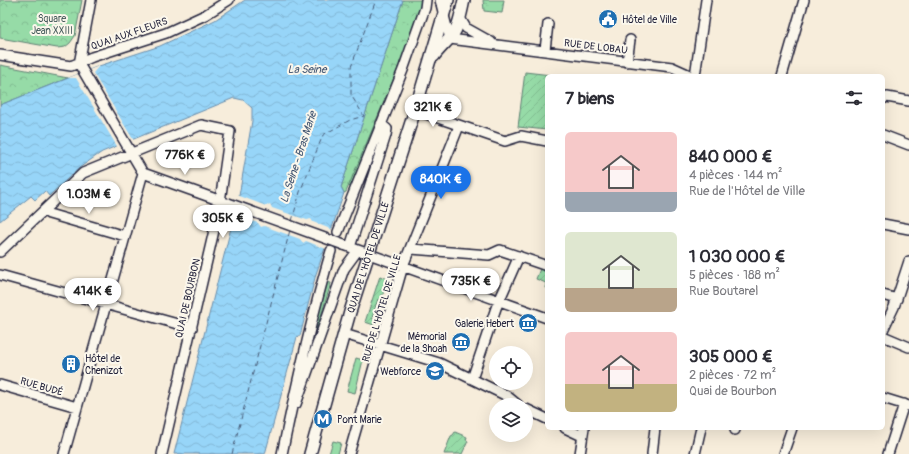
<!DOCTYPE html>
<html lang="fr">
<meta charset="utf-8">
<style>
:root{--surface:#fff;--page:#f7f7f7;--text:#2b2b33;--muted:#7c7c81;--accent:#1a73e8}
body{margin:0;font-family:Pangolin,sans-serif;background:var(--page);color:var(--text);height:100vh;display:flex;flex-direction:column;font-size:15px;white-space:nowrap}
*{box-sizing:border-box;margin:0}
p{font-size:13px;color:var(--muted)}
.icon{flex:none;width:22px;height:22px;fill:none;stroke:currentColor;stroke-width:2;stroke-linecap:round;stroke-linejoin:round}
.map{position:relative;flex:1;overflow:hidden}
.details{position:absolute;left:545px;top:74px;width:340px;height:356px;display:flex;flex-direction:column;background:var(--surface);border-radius:6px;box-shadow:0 4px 16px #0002}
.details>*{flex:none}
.controls{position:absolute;left:489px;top:346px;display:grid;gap:8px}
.controls a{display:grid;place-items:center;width:44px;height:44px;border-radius:50%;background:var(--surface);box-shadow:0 4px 16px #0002;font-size:20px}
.price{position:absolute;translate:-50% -34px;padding:0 9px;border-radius:14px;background:#fff;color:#222;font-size:13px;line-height:26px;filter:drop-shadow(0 1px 2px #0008)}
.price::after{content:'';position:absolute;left:50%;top:24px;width:12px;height:9px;margin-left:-6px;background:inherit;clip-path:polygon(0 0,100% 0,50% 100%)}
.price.active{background:var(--accent);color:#fff}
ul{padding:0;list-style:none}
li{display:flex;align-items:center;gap:12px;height:100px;padding:0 20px}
li span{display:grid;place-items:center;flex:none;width:112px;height:80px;border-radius:6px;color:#555}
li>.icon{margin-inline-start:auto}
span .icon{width:48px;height:48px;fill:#fffc;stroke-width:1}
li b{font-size:17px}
h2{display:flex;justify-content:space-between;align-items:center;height:48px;padding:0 20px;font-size:17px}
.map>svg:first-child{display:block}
.grass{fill:#96dba7;stroke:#5c7e71}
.park{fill:url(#park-crowns);stroke:#5c7e71}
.garden{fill:url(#garden-furrows);stroke:#5c7e71}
.water{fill:url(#water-waves);stroke:#688dac}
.pier{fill:#f7eddb}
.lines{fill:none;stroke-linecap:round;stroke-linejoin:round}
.ferry{stroke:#455874;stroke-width:1;stroke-dasharray:5 4;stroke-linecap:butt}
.minor-casing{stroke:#22223b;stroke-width:12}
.major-casing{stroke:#22223b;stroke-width:14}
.minor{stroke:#fbf7ec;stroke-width:9}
.major{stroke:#fbf7ec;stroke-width:11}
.minor-bridge-casing{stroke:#22223b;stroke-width:12;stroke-linecap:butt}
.minor-bridge{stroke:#fbf7ec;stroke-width:9}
.labels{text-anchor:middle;stroke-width:4;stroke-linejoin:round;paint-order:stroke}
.park-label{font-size:10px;fill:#455a5b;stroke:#fbf7ec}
.poi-label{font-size:10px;fill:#22223b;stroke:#fbf7ec;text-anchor:start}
.street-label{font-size:10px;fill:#22223b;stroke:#fbf7ec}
.water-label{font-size:11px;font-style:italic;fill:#455874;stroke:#fbf7ec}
</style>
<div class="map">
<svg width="909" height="454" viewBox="0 0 909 454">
<defs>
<pattern id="park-crowns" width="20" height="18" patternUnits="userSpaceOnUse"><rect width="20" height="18" fill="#96dba7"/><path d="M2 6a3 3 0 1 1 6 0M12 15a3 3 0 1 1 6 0" fill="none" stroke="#81bc91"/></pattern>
<pattern id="garden-furrows" width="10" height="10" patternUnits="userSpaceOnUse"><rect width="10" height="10" fill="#96dba7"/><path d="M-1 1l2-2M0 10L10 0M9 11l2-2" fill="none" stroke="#81bc91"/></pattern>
<pattern id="water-waves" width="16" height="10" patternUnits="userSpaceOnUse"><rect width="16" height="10" fill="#97d5f8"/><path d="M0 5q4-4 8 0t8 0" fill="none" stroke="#82b7d6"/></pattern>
</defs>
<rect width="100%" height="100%" fill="#f7eddb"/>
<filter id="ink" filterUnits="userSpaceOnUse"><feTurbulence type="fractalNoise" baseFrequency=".025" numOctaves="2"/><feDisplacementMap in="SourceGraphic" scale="8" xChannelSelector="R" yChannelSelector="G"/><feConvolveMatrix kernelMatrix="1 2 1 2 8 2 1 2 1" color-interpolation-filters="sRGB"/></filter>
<g filter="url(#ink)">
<path class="grass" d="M368 121 376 123 351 187 346 185Z
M327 282 331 283 314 339 311 338Z
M356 358 363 360 355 393 347 391Z
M333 441 341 443 338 454H329Z"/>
<path class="park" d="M0 0H82L75 36 70 43 65 47 57 48 0 38Z
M403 0H422L407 47 346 192 344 193 341 187Z
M483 0H504L502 13 484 11Z
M0 65 68 78 0 105Z"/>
<path class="garden" d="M525 72 560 76H547V130L518 127Z
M540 269 547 271V288H545L546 283 536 279Z
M380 276 388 279 381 300 378 299 372 318 375 320 374 325 365 322Z
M455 432 467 437 466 440 468 441 462 454H444L451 436 453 435Z"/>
<path class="water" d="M245 0H403L341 187 344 193 316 274 300 336 297 337 265 454H174L239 196 252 121V108L243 100 234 98 102 152 79 168 49 196 45 191 35 200 31 196 0 221V105L99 66 160 46 215 20Z"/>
<path class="pier" d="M99 66 93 73 134 141 118 148 76 78H68Z
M237 195 266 206 270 204 272 208 307 220 311 219 313 222 333 230 326 249 306 241 303 243 300 239 264 226 261 227 258 223 232 215Z"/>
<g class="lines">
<path class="ferry" d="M292 221 300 192 323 135 350 120 364 116 351 95V67L376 0
M232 454 290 230"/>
<defs>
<path id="minor" d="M440 0 450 39 672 67 692 76
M460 18 466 28 491 42
M545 50 548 24
M0 55 71 66 92 57 166 33 205 15 229 0
M627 62 630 40
M79 64 143 173 224 202
M79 64 91 0
M695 76 706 0
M782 76 804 0
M883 99 887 97 909 101
M415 110 505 141 521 136 547 141
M883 135 909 145
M44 210 49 214 125 236
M883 224 909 229
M338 232 403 70 425 8 426 0
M344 245 547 318
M350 247 386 135 387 129 381 124
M411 249 489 255 500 250 547 266
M0 252 83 173 201 125 230 131 219 209 162 454
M0 275 192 328
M883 295 897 299
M883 330 894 307 909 261
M344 334 439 363 507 396 518 405
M883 336 909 347
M472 379 496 308 519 256
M0 385 77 407
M883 398 909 406
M296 404 344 269 358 250
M526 409 547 419
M565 428 582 436
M735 430V428
M64 454 143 173
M282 454C296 386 311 318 331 251
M349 454 403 266 459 126
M580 454 584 428
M652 454 655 428
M695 454 701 428
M783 454 792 428
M888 454 904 404"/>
<g id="major">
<path d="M434 56C439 49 444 45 449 39 459 30 461 12 464 0"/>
<path id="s1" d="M310 454 350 312 415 110 448 0"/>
</g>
</defs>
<use href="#minor" class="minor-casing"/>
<use href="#major" class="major-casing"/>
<use href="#minor" class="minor"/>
<use href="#major" class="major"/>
<defs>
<path id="minor-bridge" d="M228 203 344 245"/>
</defs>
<use href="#minor-bridge" class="minor-bridge-casing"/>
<use href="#minor-bridge" class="minor-bridge"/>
</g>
</g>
<defs>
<symbol id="civic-disc" viewBox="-11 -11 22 22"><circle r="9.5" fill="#1f6fb2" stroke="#fbf7ec"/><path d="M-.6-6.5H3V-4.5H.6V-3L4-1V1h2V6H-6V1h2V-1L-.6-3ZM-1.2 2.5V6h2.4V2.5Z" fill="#fff"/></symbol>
<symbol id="museum-disc" viewBox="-11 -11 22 22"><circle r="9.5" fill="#1f6fb2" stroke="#fbf7ec"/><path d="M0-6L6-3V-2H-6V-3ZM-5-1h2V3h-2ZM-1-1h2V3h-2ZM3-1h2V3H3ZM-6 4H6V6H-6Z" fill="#fff"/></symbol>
<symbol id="building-disc" viewBox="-11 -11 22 22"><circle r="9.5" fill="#1f6fb2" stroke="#fbf7ec"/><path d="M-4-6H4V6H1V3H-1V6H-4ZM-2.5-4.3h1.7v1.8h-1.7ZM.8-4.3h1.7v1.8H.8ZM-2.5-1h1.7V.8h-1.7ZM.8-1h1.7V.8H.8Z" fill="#fff"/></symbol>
<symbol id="university-disc" viewBox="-11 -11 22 22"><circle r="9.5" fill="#1f6fb2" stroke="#fbf7ec"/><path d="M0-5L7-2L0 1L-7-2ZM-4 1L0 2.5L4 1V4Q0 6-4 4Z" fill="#fff"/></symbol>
<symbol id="metro-disc" viewBox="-11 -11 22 22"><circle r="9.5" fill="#1f6fb2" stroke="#fbf7ec"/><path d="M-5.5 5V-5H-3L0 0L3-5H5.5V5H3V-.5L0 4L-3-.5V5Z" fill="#fff"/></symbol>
</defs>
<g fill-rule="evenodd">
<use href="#civic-disc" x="597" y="8" width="22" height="22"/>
<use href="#museum-disc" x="517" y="312" width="22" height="22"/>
<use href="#museum-disc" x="450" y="331" width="22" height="22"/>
<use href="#building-disc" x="60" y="353" width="22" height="22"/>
<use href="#university-disc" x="424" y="360" width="22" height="22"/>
<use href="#metro-disc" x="312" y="408" width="22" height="22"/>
</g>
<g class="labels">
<g class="park-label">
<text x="52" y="22">Square<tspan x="52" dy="12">Jean XXIII</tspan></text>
</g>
<g class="poi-label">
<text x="622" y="23">Hôtel de Ville</text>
<text x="514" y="327" text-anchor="end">Galerie Hebert</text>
<text x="447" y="340" text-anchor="end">Mémorial<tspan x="447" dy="12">de la Shoah</tspan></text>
<text x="85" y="362">Hôtel de<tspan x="85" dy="12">Chenizot</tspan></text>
<text x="421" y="375" text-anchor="end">Webforce</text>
<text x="337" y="423">Pont Marie</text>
</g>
<g class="street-label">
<text transform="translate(129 33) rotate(-19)" y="4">QUAI AUX FLEURS</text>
<text transform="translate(596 46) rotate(7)" y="4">RUE DE LOBAU</text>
<text dy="4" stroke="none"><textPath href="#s1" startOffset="205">QUAI DE L'HÔTEL DE VILLE</textPath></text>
<text transform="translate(187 298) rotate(-77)" y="4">QUAI DE BOURBON</text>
<text transform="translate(381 308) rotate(-73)" y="4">RUE DE L'HÔTEL DE VILLE</text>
<text transform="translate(42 386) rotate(16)" y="4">RUE BUDÉ</text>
</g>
<g class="water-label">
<text x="307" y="73">La Seine</text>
<text transform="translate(298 157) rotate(-72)" y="4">La Seine - Bras Marie</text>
</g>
</g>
</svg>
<div class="controls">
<a><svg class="icon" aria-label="locate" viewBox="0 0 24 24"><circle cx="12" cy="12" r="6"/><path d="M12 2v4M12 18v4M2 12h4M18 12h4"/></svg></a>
<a><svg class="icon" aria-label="layers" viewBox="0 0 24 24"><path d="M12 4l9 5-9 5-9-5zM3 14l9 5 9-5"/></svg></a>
</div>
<b class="price" style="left:433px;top:128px">321K €</b>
<b class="price" style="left:185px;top:176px">776K €</b>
<b class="price active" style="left:441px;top:200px">840K €</b>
<b class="price" style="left:89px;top:215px">1.03M €</b>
<b class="price" style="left:223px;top:239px">305K €</b>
<b class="price" style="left:471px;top:302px">735K €</b>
<b class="price" style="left:93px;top:312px">414K €</b>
<section class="details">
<h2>7 biens<svg class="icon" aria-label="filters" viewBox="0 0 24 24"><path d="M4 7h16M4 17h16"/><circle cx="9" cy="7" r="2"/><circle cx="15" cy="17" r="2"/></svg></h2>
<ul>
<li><span style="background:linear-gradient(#f6c9c9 75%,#9aa5b1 0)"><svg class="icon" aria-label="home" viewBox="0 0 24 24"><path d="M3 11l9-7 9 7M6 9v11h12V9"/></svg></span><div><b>840 000 €</b><p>4 pièces · 144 m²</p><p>Rue de l'Hôtel de Ville</p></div></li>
<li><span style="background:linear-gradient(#dfe7d0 70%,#b9a48a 0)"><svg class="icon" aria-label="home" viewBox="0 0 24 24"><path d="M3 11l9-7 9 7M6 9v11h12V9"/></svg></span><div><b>1 030 000 €</b><p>5 pièces · 188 m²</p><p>Rue Boutarel</p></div></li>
<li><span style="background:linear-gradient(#f6c9c9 65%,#c2b280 0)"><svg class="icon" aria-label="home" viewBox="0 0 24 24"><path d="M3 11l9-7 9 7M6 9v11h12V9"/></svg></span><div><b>305 000 €</b><p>2 pièces · 72 m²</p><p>Quai de Bourbon</p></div></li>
</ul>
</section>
</div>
